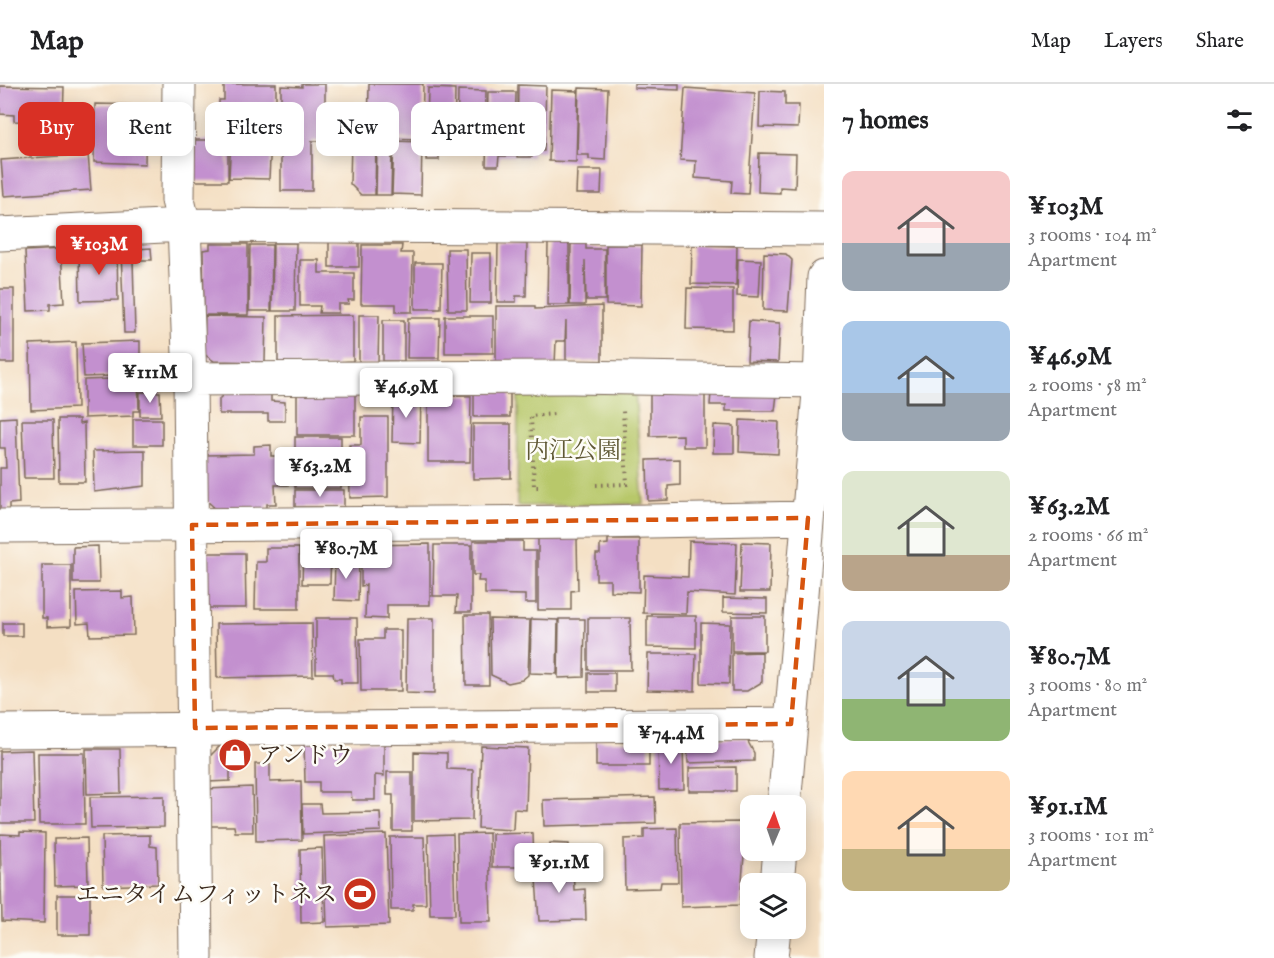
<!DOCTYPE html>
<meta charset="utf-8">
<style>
:root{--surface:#fff;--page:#f6f6f6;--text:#202124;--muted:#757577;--line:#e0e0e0;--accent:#d93025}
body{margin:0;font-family:"IM FELL English","Noto Serif JP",serif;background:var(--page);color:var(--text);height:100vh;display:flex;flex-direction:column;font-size:22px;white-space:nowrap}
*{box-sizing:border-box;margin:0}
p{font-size:20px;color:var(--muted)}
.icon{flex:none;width:33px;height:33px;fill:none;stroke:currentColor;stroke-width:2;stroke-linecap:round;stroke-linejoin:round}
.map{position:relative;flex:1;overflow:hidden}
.side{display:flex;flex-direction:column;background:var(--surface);width:450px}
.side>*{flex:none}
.banner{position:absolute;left:18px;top:18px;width:570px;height:54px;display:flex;gap:12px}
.needle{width:39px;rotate:2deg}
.tools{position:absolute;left:740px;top:711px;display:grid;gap:12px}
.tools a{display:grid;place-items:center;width:66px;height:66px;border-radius:12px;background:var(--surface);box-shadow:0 3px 15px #0003;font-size:30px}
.price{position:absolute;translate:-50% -51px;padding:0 14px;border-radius:6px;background:#fff;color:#222;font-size:20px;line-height:39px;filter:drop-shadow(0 2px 3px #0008)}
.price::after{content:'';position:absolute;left:50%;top:36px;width:18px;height:14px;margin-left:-9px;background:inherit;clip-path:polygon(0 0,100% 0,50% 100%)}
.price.selected{background:var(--accent);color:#fff}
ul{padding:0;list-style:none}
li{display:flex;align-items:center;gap:18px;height:150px;padding:0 18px}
li span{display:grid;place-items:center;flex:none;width:168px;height:120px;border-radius:12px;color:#555}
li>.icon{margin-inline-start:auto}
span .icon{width:72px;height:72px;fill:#fffc;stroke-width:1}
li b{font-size:26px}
h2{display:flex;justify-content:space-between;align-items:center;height:72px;padding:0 18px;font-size:26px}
.pill{padding:0 21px;border-radius:12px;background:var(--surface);box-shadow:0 3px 15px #0003;font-size:21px;line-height:54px}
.pill.selected{background:var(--accent);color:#fff}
header{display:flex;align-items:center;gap:36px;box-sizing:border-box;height:84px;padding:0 30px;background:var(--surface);border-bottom:2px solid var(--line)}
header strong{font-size:28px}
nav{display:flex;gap:33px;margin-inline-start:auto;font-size:21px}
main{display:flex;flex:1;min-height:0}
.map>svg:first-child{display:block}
.green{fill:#b8c86a;stroke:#7a7944;stroke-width:1.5}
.building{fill:#c390cf}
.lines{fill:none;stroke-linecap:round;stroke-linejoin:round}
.minor-casing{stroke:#7c6958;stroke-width:35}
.path{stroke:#7c6958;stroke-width:4;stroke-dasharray:1.5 4.5;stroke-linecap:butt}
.minor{stroke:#fff;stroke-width:33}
.marked{fill:none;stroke:#d7540e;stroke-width:4.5;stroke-dasharray:12 8;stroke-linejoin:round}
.labels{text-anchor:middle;stroke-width:5;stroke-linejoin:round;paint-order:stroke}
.park-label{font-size:24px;fill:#605935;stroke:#fdfcf7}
.poi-label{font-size:24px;fill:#3b2a1e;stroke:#fdfcf7;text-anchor:start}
</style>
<header>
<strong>Map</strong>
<nav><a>Map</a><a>Layers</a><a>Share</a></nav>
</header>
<main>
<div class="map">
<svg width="824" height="874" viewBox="0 0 824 874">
<rect width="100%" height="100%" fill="#fdfcf7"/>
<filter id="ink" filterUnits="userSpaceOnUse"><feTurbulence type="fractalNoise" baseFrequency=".0167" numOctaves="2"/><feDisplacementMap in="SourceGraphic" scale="12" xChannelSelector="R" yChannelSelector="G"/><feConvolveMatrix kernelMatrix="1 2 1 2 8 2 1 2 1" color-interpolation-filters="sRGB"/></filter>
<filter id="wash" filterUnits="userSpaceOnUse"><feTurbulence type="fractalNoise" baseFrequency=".008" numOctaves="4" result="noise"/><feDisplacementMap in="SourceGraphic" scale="24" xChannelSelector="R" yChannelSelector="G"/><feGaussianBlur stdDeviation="1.35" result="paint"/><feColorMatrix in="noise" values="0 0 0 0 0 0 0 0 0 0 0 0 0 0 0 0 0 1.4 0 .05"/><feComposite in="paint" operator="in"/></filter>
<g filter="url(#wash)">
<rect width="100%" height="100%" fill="#f4dfc3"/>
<path class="green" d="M635 307 643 420 517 422 518 312Z"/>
<g id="blocks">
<path class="building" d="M224 0H276V50L219 49V16H224Z
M302 0H325V57H312V107H281V2L302 3Z
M369 0H423L422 55 379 54V51H368Z
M634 0H679V6L634 4Z
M518 1 546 2 544 67H532V73H517Z
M0 2 64 3 63 36H50V46H35V38L14 37V31L0 30Z
M428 4 455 5 454 68H439V76H426Z
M579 4 608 5 605 76 589 75V71H577Z
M685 4 755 9 748 110 731 109 732 97 695 94 696 77 680 76Z
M458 6 486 7 485 64H457Z
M551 6 578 7 576 78 549 77Z
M760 7 785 8V21H799L798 44 759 43Z
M488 8H516L515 72H499L498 82H486Z
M95 20 146 21 145 80 94 78Z
M231 53 271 55 269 95 229 94Z
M194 56H228V97H194Z
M351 57 376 58 375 111H361L350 100Z
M394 57 422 58 421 111 392 110Z
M377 63 392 64 391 111H376Z
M759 69 796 70 795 104 780 103V109L758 108Z
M88 70 91 106 4 112 1 76Z
M577 86H602L601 110H576Z
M329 158 359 159V183H329Z
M273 159H296L295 227H272Z
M498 159 527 160 526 212H516V218H497Z
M548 159H569V221H547Z
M210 160H248V231H204L203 166 210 165Z
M571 160H586V165H605V216H586L585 176V221H570Z
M250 161H272L271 227H249Z
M362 161H402L401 169H413L412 228H396V220H361Z
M606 161H642L641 222 606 221Z
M692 161 737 162 736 201 691 200Z
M151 164 152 176H133L135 249H124L121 166Z
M61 165 64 219 50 220V226L28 227 25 167Z
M447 165H466L467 226H448Z
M117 166 118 216 80 217 79 168Z
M471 169H491V219H470Z
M764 169 786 170 792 176 788 227 763 226Z
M738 175 761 176 759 213 737 212Z
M300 176H319V189H354V216H348L349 220H338V229H319L320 222H300Z
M415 179H442L441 225H415Z
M687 204 733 205V246L686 245Z
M0 205H14V279H0Z
M496 222H535V225L602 222V277L566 278V237L565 257H556L555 281 496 282Z
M353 231V277L337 278V283L278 282V232Z
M359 231H379L378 280H359Z
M205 232 266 233 265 278 214 277 204 270Z
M445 232H493V269H445Z
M408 234H440L439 274H407Z
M383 236H404V277H383Z
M749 237 780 239 778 278 747 277Z
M140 257V291L84 293 82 259Z
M76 258 77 324 31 326 30 260Z
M138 294 139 327H133V332L84 334V296Z
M230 304 271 305V317L285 318V337H268V330H219V315Z
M297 306H355V351H297Z
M140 308H160L161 332H140Z
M474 308H510V333H474Z
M650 309 705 310V363H683V351L650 352Z
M711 309 777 310 775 327H726V321H710Z
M428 311 471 312 470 378H428Z
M393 312 421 313 420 359 392 358Z
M16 333 19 419 9 420V427L0 428V384H6L5 364H0V334Z
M361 333H388V413L350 414 349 361H361Z
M58 335H79V340L84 339 85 398H59Z
M133 335H162V361H133Z
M22 336H53L54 394H24Z
M740 336 779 338 778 370 739 368Z
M473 340H511V394L473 395Z
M714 341 734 342V369H713Z
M295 353H341V404H295Z
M271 361V372H288V401H275L276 420H267V426L218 427 205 415V371L254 370V362Z
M145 366V402L94 408 93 367Z
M680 375V401L668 402V416L648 417 647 376Z
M295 406H344V423H295Z
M577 454 578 506 571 507V526H538V455Z
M608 455H639V508L610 507V496H596V470H600V461L608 460Z
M473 457H523V467H536V519H525V511L485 510V497H478L479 491H473Z
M689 457 737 459 735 511 687 508 686 530 643 529 644 491 688 493Z
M742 458 771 459 770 508H740Z
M430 460V521H387V535L365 534 366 501 361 502V461Z
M434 461H471V528H456L457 512H433Z
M98 462 99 499H73V463Z
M266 464H299V525H255L256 478H266Z
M303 464H331L330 500H302Z
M206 469H245L246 524H206Z
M335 474 359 475 358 517 334 516Z
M42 481H71V542L47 543V534H42Z
M122 507V514L133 513 134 551 90 552 89 539 77 540 76 508Z
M723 514 767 515V529L723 528Z
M465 531H488L489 601H466Z
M647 532H696V564L647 563Z
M732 532H765V567H732Z
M316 534H357L358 599H341V595H334L333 589H316Z
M407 534H434V610L406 609Z
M588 534H630L631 586H588Z
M490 535 530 536 528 591 522 596 508 599 491 591Z
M531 535 558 536 557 590 530 589Z
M559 535H585L584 593 558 594Z
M3 539H22V552H3Z
M312 539 313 592 217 594 216 540Z
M701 539 730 540 729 600 701 599Z
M383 546H401V607H361L360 555H383Z
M762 568V598L747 607H732V569Z
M648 570H696L695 607 647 606Z
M588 589H615V608H588Z
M746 654 754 669V677L688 679 687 656Z
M658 656H683L684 705 659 706Z
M596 657H649V682H596Z
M384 658V692L375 691V716H352L351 708H319V698H305L304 659Z
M230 661V697L208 698V674L220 662Z
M481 662 528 664 526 726 514 725 513 746 478 744Z
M86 665H120L121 709 87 710Z
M32 666 34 739H0V667Z
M414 668 447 669V685L473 686 472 736 414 737Z
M38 669H84L85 740H39Z
M255 680H270V698L301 697 302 756 256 757Z
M736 683V707H689V684Z
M387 688H412V747H393V711H387Z
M252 703 253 748H235L234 742H208L207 705Z
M164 712V743L91 744 90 713Z
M655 713 656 739 544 742 543 716Z
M302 720H320L321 729 380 728 381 747 303 750Z
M740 738 746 747 740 821 681 823 680 739Z
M677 744 678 798H661L660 804 625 805 624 755 644 754V745Z
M20 748 45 749 44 839 2 837 0 750 20 751Z
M489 749 491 838H459L457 750Z
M533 749 534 783H492V750Z
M386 750 389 841 327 843 324 752Z
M453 750 455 831H430L428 751Z
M150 751V762L157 763 158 800 103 802 102 752Z
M390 753H424L426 820H413V826H391Z
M87 754 88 801 55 802 54 755Z
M550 759 569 760V773H550Z
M322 764 324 838 301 839 300 765Z
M573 780 574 806 585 805 586 836 539 837 535 781Z
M57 811H90V851H57Z"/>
</g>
</g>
<g filter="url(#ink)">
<use href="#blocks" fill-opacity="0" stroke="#7c6958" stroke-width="1.5"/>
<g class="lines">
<defs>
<path id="minor" d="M179 0 178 116 184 141 190 295 196 874
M0 150 184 141 824 145
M190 295 572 293 820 297
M0 442 596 438 808 434
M0 647 791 640
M784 722 820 297 824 193
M777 800 780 766
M771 874 774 844"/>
</defs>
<use href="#minor" class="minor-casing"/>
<path class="path" d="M596 401 627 400 623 327
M538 403H534L531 332 554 330"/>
<use href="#minor" class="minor"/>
</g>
</g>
<path class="marked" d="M808 434 791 640 195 644 192 441Z"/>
<defs>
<symbol id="shop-disc" viewBox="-11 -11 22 22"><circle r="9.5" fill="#c8321e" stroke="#fdfcf7"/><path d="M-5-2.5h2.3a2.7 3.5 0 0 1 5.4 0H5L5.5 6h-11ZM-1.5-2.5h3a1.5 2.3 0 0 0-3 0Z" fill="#fff"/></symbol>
<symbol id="stadium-disc" viewBox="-11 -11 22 22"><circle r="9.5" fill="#c8321e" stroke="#fdfcf7"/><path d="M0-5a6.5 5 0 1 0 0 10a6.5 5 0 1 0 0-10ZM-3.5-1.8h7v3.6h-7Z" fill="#fff"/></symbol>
</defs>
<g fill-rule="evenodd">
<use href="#shop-disc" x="216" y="652" width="38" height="38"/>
<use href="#stadium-disc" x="341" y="791" width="38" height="38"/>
</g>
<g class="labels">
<g class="park-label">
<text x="573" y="374">内江公園</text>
</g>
<g class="poi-label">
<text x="258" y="679">アンドウ</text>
<text x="337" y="818" text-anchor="end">エニタイムフィットネス</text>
</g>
</g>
</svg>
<div class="tools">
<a><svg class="needle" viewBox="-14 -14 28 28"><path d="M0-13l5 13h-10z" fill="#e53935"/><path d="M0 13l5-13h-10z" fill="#757577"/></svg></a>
<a><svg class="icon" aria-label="layers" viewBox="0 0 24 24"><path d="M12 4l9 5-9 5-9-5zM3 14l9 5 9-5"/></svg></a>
</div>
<b class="price selected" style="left:99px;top:192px">¥103M</b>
<b class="price" style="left:150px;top:320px">¥111M</b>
<b class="price" style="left:406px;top:335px">¥46.9M</b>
<b class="price" style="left:320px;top:414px">¥63.2M</b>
<b class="price" style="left:346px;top:496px">¥80.7M</b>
<b class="price" style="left:671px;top:681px">¥74.4M</b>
<b class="price" style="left:559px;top:810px">¥91.1M</b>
<div class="banner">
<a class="pill selected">Buy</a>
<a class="pill">Rent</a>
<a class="pill">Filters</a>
<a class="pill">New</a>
<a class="pill">Apartment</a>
</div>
</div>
<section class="side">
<h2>7 homes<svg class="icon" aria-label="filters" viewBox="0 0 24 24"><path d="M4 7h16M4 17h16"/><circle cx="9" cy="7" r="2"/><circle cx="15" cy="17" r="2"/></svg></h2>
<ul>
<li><span style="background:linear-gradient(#f6c9c9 60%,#9aa5b1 0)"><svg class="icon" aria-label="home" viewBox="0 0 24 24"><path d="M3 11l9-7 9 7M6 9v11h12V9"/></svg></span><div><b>¥103M</b><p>3 rooms · 104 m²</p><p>Apartment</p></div></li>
<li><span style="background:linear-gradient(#a9c7e8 60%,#9aa5b1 0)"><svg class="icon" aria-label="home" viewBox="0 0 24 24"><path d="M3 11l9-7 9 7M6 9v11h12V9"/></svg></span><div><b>¥46.9M</b><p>2 rooms · 58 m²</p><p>Apartment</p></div></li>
<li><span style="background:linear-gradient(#dfe7d0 70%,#b9a48a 0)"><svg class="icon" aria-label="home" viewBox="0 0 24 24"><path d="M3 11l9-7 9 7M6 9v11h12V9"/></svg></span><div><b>¥63.2M</b><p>2 rooms · 66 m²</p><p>Apartment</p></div></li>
<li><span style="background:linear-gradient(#c9d6e8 65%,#8fb573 0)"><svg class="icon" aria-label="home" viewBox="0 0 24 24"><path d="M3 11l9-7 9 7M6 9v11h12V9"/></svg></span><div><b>¥80.7M</b><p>3 rooms · 80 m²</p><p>Apartment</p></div></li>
<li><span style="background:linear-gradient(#ffd9b3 65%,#c2b280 0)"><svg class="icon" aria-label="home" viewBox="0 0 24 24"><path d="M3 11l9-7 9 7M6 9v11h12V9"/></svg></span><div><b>¥91.1M</b><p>3 rooms · 101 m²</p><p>Apartment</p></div></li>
</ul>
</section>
</main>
